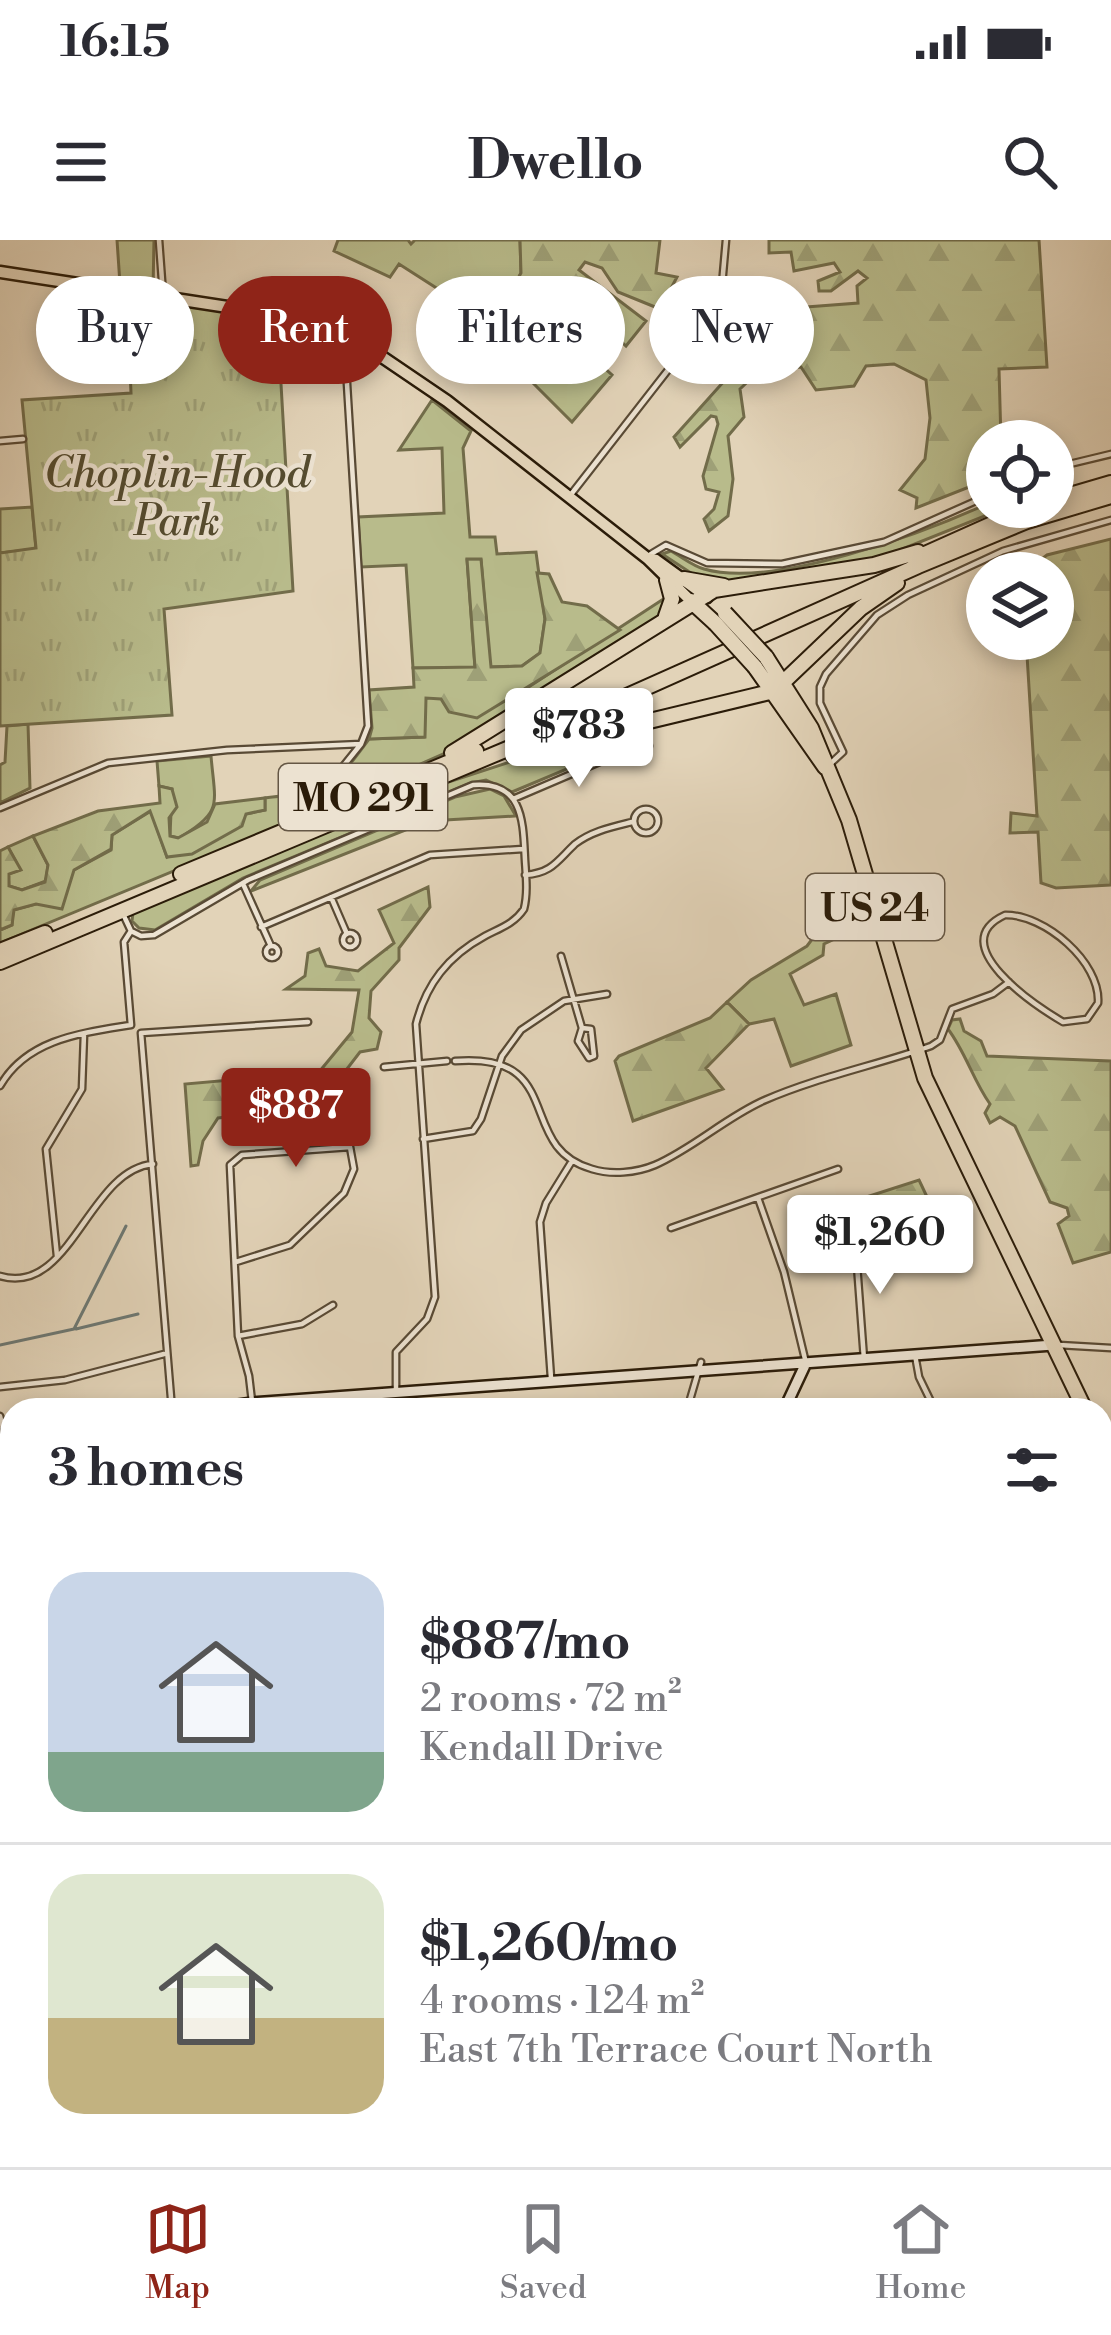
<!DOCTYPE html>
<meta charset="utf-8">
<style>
:root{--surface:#fff;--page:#f2f2f3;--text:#2b2b33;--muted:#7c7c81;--line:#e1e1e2;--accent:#8f2418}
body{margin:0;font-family:"Libre Bodoni",serif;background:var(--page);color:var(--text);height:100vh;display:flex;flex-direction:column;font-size:45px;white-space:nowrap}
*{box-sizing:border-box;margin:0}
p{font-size:39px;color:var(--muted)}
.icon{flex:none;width:66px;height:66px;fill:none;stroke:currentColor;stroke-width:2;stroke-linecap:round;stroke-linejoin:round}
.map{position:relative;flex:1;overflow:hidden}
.sheet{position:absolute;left:0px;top:1158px;width:1113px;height:771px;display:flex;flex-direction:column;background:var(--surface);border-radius:36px 36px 0 0;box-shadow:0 6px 18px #0003}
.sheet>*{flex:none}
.guide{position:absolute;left:36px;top:36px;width:1041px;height:108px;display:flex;gap:24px}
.buttons{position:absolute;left:966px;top:180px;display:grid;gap:24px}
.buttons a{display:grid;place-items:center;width:108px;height:108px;border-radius:50%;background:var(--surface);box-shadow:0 6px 18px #0003;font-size:60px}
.price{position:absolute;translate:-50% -102px;padding:0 27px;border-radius:12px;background:#fff;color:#222;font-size:39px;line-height:78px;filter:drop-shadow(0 3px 6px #0008)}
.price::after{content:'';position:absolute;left:50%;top:72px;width:36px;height:27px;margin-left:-18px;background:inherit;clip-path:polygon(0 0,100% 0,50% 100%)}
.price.selected{background:var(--accent);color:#fff}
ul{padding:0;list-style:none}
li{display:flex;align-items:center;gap:36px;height:300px;padding:0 48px}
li+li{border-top:3px solid var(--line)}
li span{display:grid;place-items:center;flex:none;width:336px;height:240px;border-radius:36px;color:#555}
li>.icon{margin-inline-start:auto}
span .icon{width:144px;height:144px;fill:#fffc;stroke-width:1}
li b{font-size:51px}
h2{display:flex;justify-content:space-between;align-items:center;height:144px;padding:0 48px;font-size:51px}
.chip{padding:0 42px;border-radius:54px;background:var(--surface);box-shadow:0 6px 18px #0003;font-size:42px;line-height:108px}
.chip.selected{background:var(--accent);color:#fff}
.status{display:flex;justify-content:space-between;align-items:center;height:84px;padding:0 60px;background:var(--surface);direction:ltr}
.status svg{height:33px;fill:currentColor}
header{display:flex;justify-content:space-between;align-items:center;height:156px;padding:0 48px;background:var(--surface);font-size:54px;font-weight:800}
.tab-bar{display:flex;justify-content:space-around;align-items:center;height:168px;border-top:3px solid var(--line);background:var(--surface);font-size:33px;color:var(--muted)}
.tab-bar a{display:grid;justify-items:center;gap:6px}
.tab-bar .selected{color:var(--accent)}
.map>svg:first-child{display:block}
.grass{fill:#b8bb8b;stroke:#726c4a;stroke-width:3}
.forest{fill:url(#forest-firs);stroke:#726c4a;stroke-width:3}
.park{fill:url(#park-tufts);stroke:#726c4a;stroke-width:3}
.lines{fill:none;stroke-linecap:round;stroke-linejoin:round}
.stream{stroke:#6d7873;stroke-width:3}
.street-casing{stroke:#594a35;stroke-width:9}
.secondary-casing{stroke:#2b1c09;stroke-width:14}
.primary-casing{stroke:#2b1c09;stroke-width:15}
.highway-casing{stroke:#2b1c09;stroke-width:18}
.street{stroke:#ece2d1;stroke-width:4.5}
.secondary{stroke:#ece2d1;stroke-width:9}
.primary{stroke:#e2d3b8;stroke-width:10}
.highway{stroke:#e2d3b8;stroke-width:14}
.highway-bridge-casing{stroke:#2b1c09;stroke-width:18;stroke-linecap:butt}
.highway-bridge{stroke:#e2d3b8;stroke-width:14}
.labels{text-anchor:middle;stroke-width:9;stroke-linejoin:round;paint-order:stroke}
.shield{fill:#ece2d1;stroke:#655745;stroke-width:3}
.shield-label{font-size:39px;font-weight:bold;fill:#2b1c09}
.park-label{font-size:42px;font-style:italic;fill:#554c30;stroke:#ece2d1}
</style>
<div class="status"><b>16:15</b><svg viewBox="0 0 49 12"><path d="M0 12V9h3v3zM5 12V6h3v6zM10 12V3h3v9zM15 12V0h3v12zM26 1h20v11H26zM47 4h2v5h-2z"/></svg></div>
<header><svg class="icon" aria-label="menu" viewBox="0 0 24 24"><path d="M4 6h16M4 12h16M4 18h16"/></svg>Dwello<svg class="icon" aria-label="search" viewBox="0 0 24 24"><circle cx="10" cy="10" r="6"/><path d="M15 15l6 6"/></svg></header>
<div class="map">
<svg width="1111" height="1927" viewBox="0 0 1111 1927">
<defs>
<pattern id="forest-firs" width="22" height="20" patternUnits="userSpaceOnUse" patternTransform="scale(3)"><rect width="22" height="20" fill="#b8bb8b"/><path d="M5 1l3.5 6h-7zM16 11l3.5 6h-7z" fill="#9ea077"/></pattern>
<pattern id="park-tufts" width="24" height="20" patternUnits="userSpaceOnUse" patternTransform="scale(3)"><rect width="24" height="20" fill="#b8bb8b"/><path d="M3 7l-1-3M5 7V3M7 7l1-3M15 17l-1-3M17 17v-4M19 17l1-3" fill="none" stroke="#9ea077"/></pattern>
</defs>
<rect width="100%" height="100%" fill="#e2d3b8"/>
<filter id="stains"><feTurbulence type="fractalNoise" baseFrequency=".00167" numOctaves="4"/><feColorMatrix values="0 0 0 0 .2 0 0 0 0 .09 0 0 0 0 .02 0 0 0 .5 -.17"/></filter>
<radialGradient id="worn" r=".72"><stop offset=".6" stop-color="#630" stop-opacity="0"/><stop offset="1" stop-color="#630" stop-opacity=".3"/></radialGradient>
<path class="grass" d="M117 0H154L153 50 120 44Z
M338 0H408L411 4 415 0H520L521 33 488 95 452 58 399 24 390 37 334 11Z
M570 54 609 91 589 114 612 135 572 182 527 137 562 101 556 86 538 69 550 55Z
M432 160 471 191 463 208 470 297H495L497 314 536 312 545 379 540 413 522 426 490 427 481 320H467L475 428H413L406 325 361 327 358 277 444 273 442 208 399 210Z
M987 264 1007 267 875 320 727 341 694 335 662 314 671 311C682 317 693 326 704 329 773 349 923 293 987 264Z
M32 267 36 309 0 313V269Z
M665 358V371L658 377 452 510 270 591 0 703V690L12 685 13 670 36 664 74 630 111 610 112 595 151 571 167 617 246 574 265 570V558C330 550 330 552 369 499L424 497 425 458 524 450Z
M28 484 30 548 0 563V525L5 522 7 486Z
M649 488 650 494 512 552 486 540 471 543 243 638 155 690 139 688 132 681 133 672 427 549 510 522Z
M211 516C215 564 224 572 179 598L170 596 172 549 159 546 157 521Z
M490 549 504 556 516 576 428 581 251 651 260 640 455 557Z
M33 596 48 625 46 641 22 650 9 646 8 634 20 630 8 607Z
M864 671 867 684 824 704 823 715 790 734 804 765 836 754 851 805 791 826 774 779 749 784 727 762 751 740 807 706 816 694Z"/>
<path class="forest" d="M520 0H660L656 33 677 37 660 69 618 52 602 28 585 22 579 30 646 81 626 106 570 54 550 55 538 69 556 86 563 101 527 137 497 112 488 95 521 33Z
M769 0H1039L1047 127 999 129 1001 201H987V240L916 268 917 258 900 250 925 219 930 178 926 140 894 124 866 126 854 146 816 150 801 127 760 130 740 149 744 177 728 196 733 239 728 276 709 291 704 279 714 269 719 252 706 249 703 236 718 184 716 177 711 176 680 207 674 197 726 139 690 114 703 100 786 94 779 69 858 63 857 46 867 38 858 31 831 51H819L818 41 840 32 834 23 794 31 791 12 769 13Z
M1111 299V645L1056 648 1041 643 1038 592 1010 593 1011 573 1037 576 1026 399H1053V333H1024L1047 315Z
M467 319H481L491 427 522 426 540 413 545 379 537 333 549 334 562 362 587 366 620 390 477 478 449 472 441 459 426 458 425 497 369 499 372 488 369 450 414 447 413 428 475 427Z
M159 546 172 549 177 567 169 578 170 596 178 598 207 582 215 564 265 558V570L246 574 242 586 192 614 167 617 150 571 112 595 111 609 74 630 62 669 36 664 14 670 12 685 0 690V611L8 607 21 630 9 634V646L22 650 45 642 48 625 33 596 98 571 160 563Z
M428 647 430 667 399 708V720L371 751 369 778 381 792 377 809 360 812 333 847 337 866 218 878 203 901 198 925 191 926 185 844 319 832 352 792 359 750 286 749 305 736 308 713 319 709 326 726 358 731 394 703 379 670Z
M727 762 749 784 706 828 723 849 633 881 615 821 619 816 710 778Z
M960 779 964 791 981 801 987 816 1111 821V1012L1073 1023 1058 984 1069 976 1067 968 1050 962 1015 886 1000 877 990 883 985 873 990 864C973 840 966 813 948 789L952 780Z
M919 940 937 978 886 994 854 961Z"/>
<path class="park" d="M127 59 277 75 293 351 164 369 172 475 0 486V313L36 308 22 160 131 153Z
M0 1336H12V1660L0 1661Z
M265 1917H528L499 1927H267Z"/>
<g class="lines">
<path class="stream" d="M76 1089 138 1074
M0 1105 74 1089 126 986"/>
<defs>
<path id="street" d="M159 0 163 54
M0 201 23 199
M1053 228 1111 214
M569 257 707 80 722 45 726 0
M651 314 666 305 707 323 782 324 884 302 987 256
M637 506a6 6 0 1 1 12 0a6 6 0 1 1-12 0Z
M829 525 843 512 820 463V447L826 434 877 375 908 355 1003 311 1111 280
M328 545 361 504 368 486 345 111 347 97
M513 559 637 506
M0 568 108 523 227 510 361 504
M634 581a12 12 0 1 1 24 0a12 12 0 1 1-24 0Z
M525 635C552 633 557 621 575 604 592 591 612 587 632 582
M244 646 271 706
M331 657 347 694
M1005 675C1044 674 1101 722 1098 763L1087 779 1063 782C1036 766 942 704 1005 675Z
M124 676 131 691 124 702 131 785
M261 687 430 615 523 609
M131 691 141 696 154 695 248 640 473 545C524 541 523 582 525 620 526 636 528 653 524 669 514 684 500 688 485 696 448 716 426 744 416 784L435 1057 427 1079 396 1112V1149
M343 700a7 7 0 1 1 14 0a7 7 0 1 1-14 0Z
M266 712a6 6 0 1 1 12 0a6 6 0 1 1-12 0Z
M561 716 582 788
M582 788 591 789 594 816 589 818 578 801Z
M141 793 172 1170
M141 793 308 782
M455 821C568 812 514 907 592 929 611 935 636 933 655 925 694 908 726 877 765 860 818 837 877 825 931 806L940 800 952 769 993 754 1009 742
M384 827 447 821
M0 846C27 799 81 793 131 785
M423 899 473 891 481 879 502 816 521 790 564 761 607 754
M758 958 784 1032 805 1119
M671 988 838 929
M852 1004 857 1025 864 1119
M57 1016 46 909 82 849 84 794
M236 1022 290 1005 344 953 354 929 350 907 242 915 230 925 238 1096 249 1136 253 1170
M0 1036C71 1057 88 930 153 924
M238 1096 302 1084 333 1065
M1059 1105 1111 1108
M915 1115 919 1137 935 1170
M551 1138 540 982 546 963 572 921
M0 1147 65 1140 164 1114
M687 1170 701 1122
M916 1170 931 1163
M0 1176 5 1196 4 1217
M1101 1239 1111 1234
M0 1276 5 1318
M1101 1473 1111 1490
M1101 1729 1111 1736
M1101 1810 1111 1815
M1101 1893 1111 1895
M860 1917 873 1927
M991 1917 1009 1927
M700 1927 749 1923 771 1917"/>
<path id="secondary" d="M204 1170 252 1163 1053 1105
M784 1170 806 1123
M0 1221 12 1216
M1101 1693 1111 1645
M668 1917V1927
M1024 1927 1031 1917"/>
<path id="primary" d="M0 32 273 74 329 90 366 106 447 161 647 318 691 361
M647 318 656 320 707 357"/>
<path id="highway" d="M1053 260 1111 243
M914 319 1030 267
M684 339 724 346
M691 361 715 383
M666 376 672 359 667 340
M766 417 811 488 849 580 925 838 1085 1170
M755 427 825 527
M452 513 714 350 874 325 918 312
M512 514 774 451 861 368 897 343
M181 634 476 511
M0 711 45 693
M0 722 524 502 918 326 1027 281 1111 256
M1101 1201 1111 1220"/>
</defs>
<use href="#street" class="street-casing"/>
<use href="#secondary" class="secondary-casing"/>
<use href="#primary" class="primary-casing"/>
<use href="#highway" class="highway-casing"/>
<use href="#street" class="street"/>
<use href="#secondary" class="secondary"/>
<use href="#primary" class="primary"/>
<use href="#highway" class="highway"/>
<defs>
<path id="highway-bridge" d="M725 373 766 417
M715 383 755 427"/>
</defs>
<use href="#highway-bridge" class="highway-bridge-casing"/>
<use href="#highway-bridge" class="highway-bridge"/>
</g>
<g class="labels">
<g class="shield">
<rect x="279" y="524" width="168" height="66" rx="9"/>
<rect x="806" y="634" width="138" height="66" rx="9"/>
</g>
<g class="shield-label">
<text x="363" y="571">MO 291</text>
<text x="875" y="681">US 24</text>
</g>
<g class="park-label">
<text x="177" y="247">Choplin-Hood<tspan x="177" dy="48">Park</tspan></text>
</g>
</g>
<rect width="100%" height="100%" filter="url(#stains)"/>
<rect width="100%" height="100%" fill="url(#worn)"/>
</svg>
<div class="buttons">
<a><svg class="icon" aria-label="locate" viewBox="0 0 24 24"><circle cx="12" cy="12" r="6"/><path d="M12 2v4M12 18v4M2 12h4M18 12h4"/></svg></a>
<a><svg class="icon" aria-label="layers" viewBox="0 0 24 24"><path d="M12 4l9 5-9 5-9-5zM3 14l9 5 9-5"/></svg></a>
</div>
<b class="price" style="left:579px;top:550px">$783</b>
<b class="price selected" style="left:296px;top:930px">$887</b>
<b class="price" style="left:880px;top:1057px">$1,260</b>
<div class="guide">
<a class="chip">Buy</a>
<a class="chip selected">Rent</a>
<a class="chip">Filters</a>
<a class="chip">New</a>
</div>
<section class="sheet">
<h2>3 homes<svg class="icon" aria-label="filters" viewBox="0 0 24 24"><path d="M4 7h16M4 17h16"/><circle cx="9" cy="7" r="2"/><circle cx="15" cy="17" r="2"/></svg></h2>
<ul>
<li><span style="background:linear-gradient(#c9d6e8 75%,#7fa58c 0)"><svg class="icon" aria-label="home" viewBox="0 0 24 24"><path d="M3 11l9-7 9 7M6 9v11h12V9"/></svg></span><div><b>$887/mo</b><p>2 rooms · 72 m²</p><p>Kendall Drive</p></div></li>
<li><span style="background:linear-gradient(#dfe7d0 60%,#c2b280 0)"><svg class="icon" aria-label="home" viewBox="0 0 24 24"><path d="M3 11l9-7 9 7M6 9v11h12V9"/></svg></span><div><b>$1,260/mo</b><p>4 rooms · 124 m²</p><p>East 7th Terrace Court North</p></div></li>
</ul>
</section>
</div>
<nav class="tab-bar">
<a class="selected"><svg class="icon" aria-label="map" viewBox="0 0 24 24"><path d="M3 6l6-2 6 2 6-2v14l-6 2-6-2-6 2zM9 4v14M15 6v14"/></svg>Map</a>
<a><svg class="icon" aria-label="saved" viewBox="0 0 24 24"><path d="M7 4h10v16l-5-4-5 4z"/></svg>Saved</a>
<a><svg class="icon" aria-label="home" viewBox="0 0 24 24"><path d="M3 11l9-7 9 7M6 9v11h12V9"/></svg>Home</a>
</nav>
